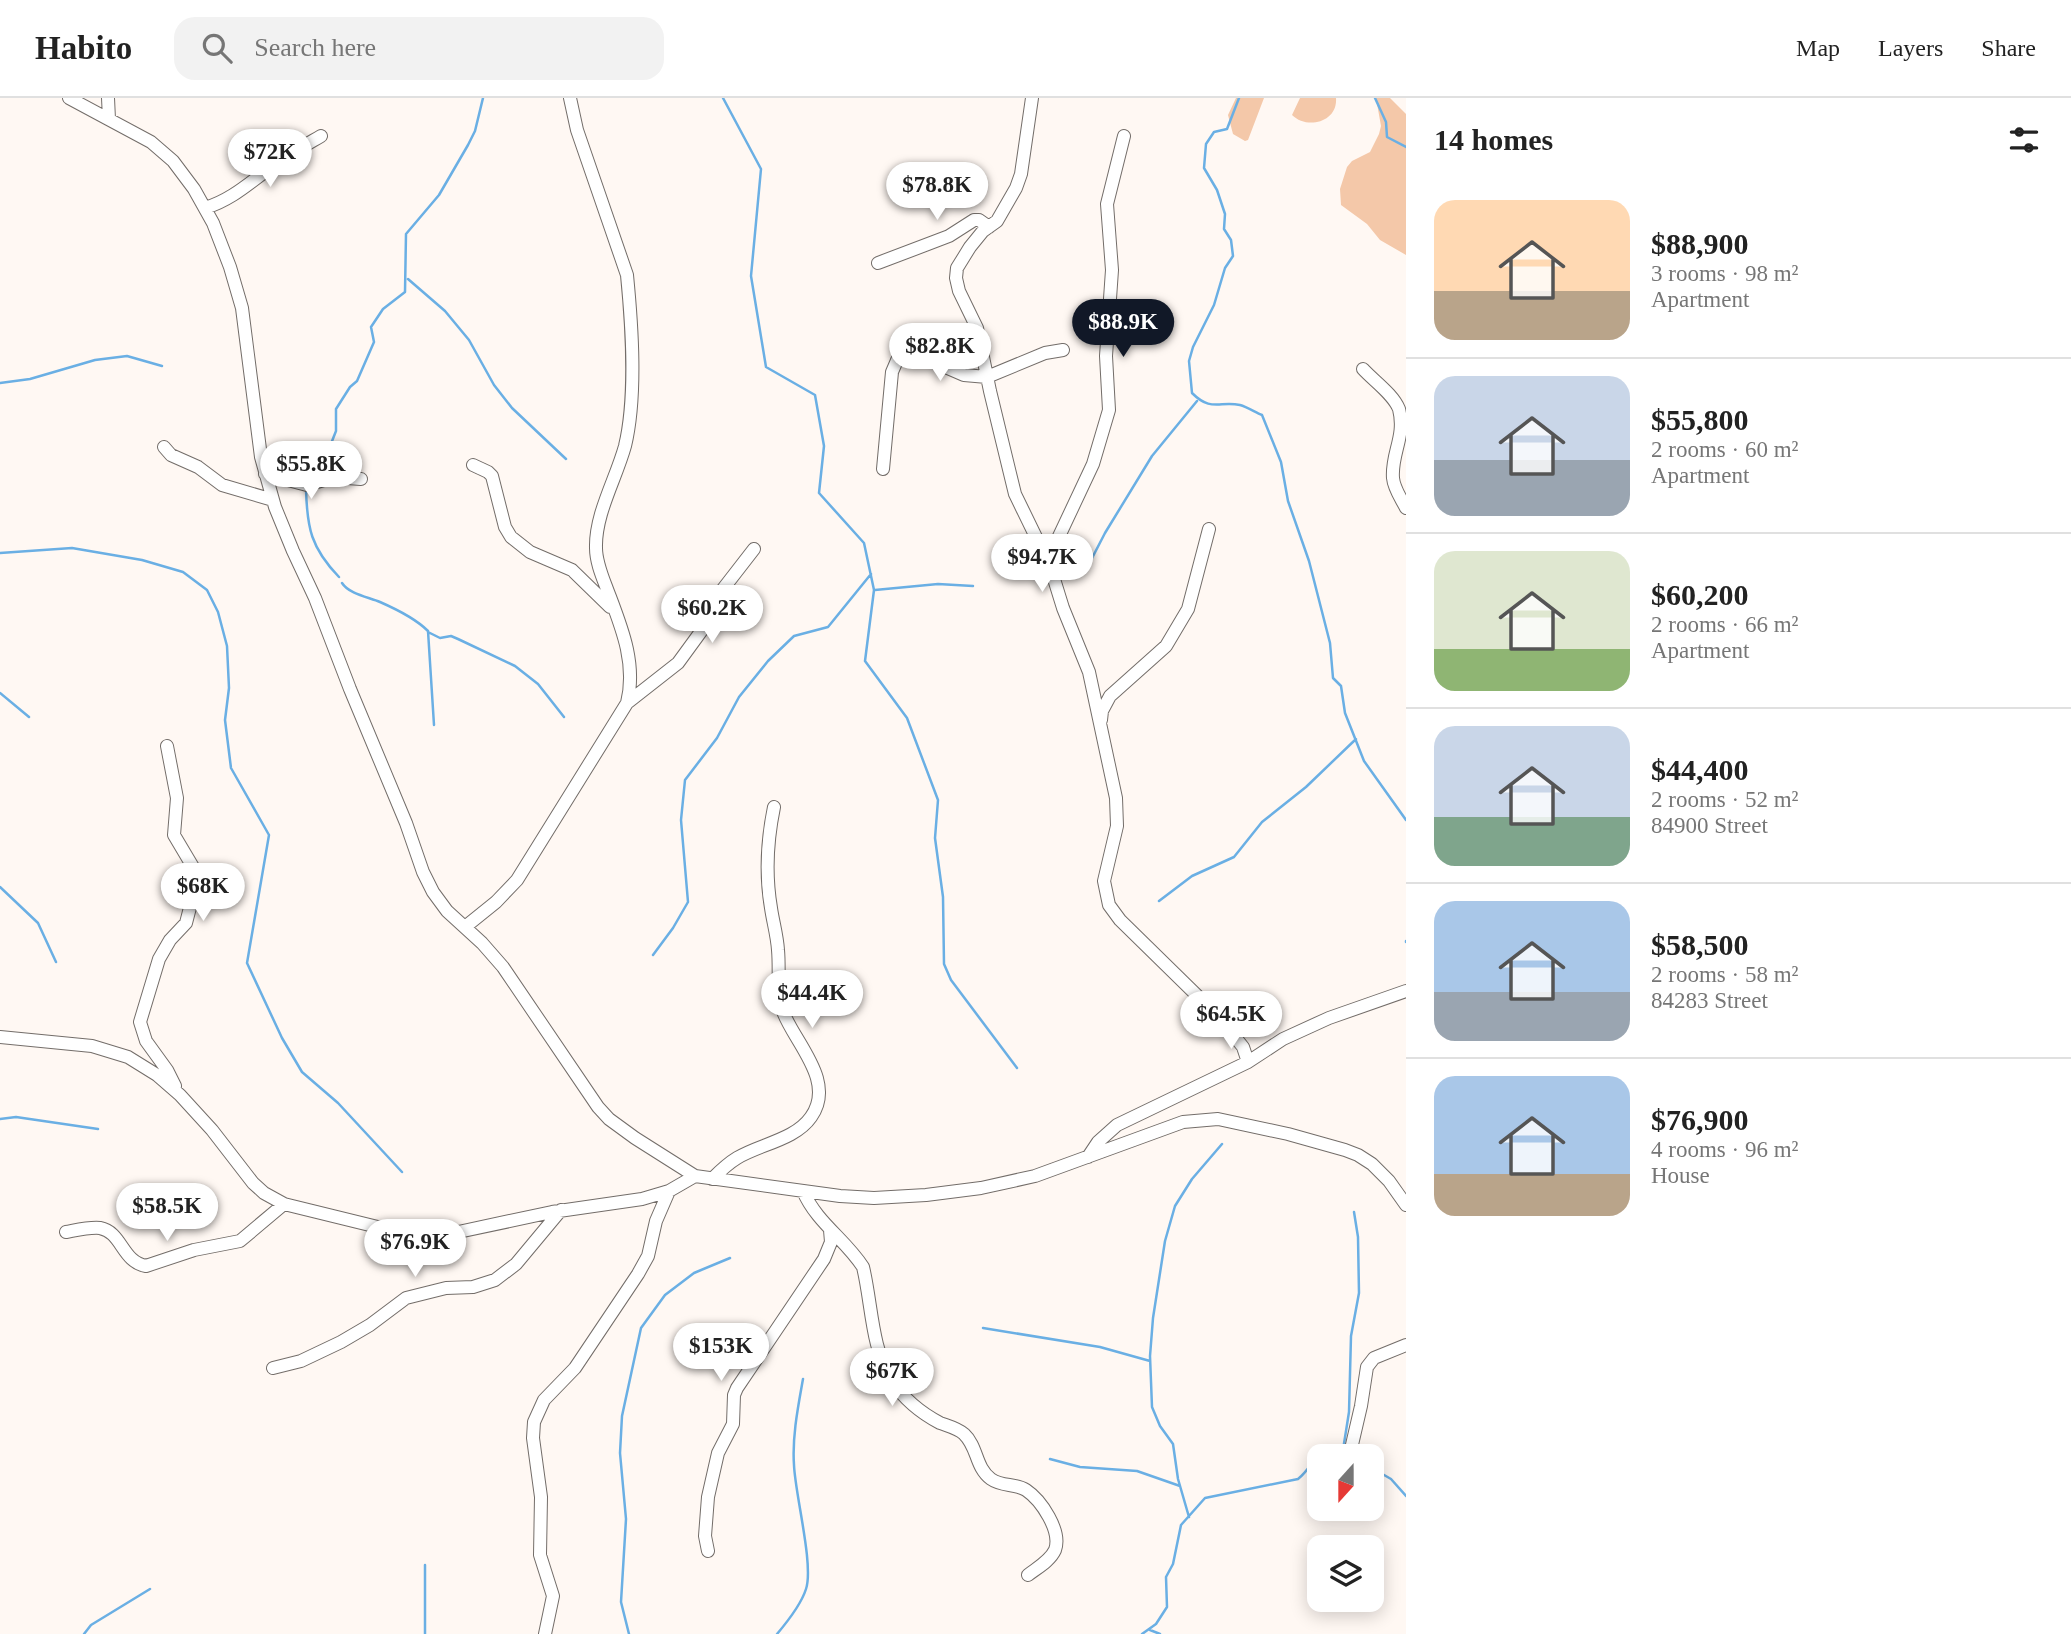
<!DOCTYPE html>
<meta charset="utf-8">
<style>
:root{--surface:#fff;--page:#f2f2f2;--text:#222;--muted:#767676;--line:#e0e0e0;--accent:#111827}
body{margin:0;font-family:Georgia,serif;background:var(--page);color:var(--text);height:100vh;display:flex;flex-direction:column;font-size:26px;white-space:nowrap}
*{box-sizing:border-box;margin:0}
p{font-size:23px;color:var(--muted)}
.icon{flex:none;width:38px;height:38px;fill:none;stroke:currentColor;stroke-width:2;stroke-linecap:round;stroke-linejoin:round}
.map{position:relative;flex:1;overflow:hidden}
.panel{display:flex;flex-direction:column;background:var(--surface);width:665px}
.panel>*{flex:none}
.needle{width:46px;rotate:201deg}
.controls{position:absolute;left:1307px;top:1346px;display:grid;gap:14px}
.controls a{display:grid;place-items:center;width:77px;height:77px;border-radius:14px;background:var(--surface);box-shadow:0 4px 18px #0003;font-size:35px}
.price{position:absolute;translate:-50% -60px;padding:0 16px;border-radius:24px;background:#fff;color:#222;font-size:23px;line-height:46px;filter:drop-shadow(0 2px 4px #0008)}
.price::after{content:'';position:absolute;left:50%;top:42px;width:21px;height:16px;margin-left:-10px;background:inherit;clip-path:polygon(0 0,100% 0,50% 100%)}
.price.current{background:var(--accent);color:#fff}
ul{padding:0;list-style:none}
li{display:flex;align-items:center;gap:21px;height:175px;padding:0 28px}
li+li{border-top:2px solid var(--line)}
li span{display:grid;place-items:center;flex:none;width:196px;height:140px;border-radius:21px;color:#555}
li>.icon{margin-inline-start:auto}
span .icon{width:84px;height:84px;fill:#fffc;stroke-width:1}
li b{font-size:30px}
h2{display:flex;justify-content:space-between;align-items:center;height:84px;padding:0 28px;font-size:30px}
header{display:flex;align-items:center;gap:42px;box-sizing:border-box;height:98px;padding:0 35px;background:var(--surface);border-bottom:2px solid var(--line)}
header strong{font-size:33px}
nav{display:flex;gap:38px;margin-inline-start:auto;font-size:24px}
.search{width:490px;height:63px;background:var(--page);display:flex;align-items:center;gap:18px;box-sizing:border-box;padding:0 24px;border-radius:21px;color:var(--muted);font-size:26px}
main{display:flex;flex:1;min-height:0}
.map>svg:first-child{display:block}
.green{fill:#f4c8a9}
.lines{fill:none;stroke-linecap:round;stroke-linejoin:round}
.stream{stroke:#6aafe4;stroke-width:2.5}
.minor-casing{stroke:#736d69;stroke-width:14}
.minor{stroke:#fff;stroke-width:12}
</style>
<header>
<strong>Habito</strong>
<div class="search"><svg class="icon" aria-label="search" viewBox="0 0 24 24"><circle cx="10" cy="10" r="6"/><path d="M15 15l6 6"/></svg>Search here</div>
<nav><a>Map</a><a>Layers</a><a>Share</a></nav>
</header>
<main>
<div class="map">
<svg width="1406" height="1536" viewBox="0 0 1406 1536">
<rect width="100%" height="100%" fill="#fff8f3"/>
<path class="green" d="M1236 0H1264L1248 42 1245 43 1233 36 1228 17Z
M1300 0H1336C1338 24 1307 32 1292 17Z
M1376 0H1390L1406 16V157L1380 142 1367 126 1341 107 1340 91 1347 69 1352 63 1370 54 1379 36 1381 28Z"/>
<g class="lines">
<path class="stream" d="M723 0 761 71 751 178 766 269 815 297 824 348 819 395 864 445 874 492 865 563 907 620 938 702 935 740 943 799 944 866 951 882 1017 970
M1239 0 1227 31 1214 34 1206 46 1204 70 1217 92 1225 116 1224 131 1231 142 1233 158 1225 170 1214 207 1193 249 1189 263 1192 295C1211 314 1219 303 1240 307 1247 309 1255 314 1262 317L1281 364 1288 403 1309 463 1330 545 1333 580 1341 588 1345 615 1364 663 1406 722
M1375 0 1386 24 1387 39 1406 49
M408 181 445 213 469 242 494 287 512 310 566 361
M0 285 30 281 95 262 127 258 162 268
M305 381 304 371 325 361 336 333V311L350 289 357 283 374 244 371 229 383 211 405 194 406 136 439 97 468 47 475 33 483 0
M306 391C307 430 311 450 339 479
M0 455 72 450 142 462 183 474 207 492 218 514 227 548 229 590 225 622 231 670 269 737 247 865 282 940 302 974 338 1005 402 1074
M1089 466 1105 435 1152 358 1197 303
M342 485C349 496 368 499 380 504 396 511 415 520 428 533L434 627
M875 492 938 486 973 488
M428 534 440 540 451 538 458 541 515 568 538 586 564 619
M0 595 29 619
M0 789 38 825 56 864
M1159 803 1192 778 1234 759 1262 724 1306 689 1356 641
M1406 844V843
M653 857 673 830 688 804 681 722 685 682 717 640 739 599 768 563 794 538 828 529 871 476
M0 1021 16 1019 98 1031
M983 1230 1100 1249 1150 1263
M1050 1361 1080 1369 1137 1373 1180 1388
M1372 1370 1391 1381 1406 1398
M1189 1419 1178 1381 1173 1346 1160 1328 1152 1309 1150 1258 1153 1220 1165 1143 1175 1108 1192 1081 1222 1046
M425 1467V1536
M1150 1532 1160 1536
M84 1536 91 1527 150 1491
M629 1536 621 1504 626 1421 620 1355 622 1318 641 1230 665 1197 694 1175 730 1160
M777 1536C788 1523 801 1507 806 1491 814 1467 795 1396 794 1367 792 1339 798 1309 803 1281
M1142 1536 1156 1526 1167 1509 1166 1479 1173 1466 1181 1427 1205 1400 1298 1381C1317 1366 1313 1347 1343 1352L1349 1314 1351 1238 1359 1195 1358 1139 1354 1114"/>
<defs>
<path id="minor" d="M69 0 151 44 173 63 194 91 213 125 230 169 242 210 261 359 275 409 293 453 315 500 350 591 406 725 423 774 433 794 447 813 482 845 503 869 598 1009 609 1021 635 1040 695 1078 840 1098 874 1100 926 1097 981 1090 1035 1078 1183 1024 1218 1021 1288 1036 1345 1052 1358 1057 1372 1066 1389 1083 1406 1107
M108 0 109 21
M1032 0 1021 76 1016 90 997 123 983 133 970 149 957 170 956 180 959 193 977 230 990 293 1015 396 1050 468 1063 510 1089 574 1116 700 1117 728 1104 783 1109 807 1120 822 1219 919 1243 949 1248 964
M205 110C231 102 248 86 270 70 286 58 304 48 321 38
M878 165 949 138 974 122H979L989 129
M1363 271C1374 283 1393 296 1399 311 1406 339 1391 355 1393 380 1394 391 1401 400 1406 410
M164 349 171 357 198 369 222 387 273 402
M473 367 488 374 492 378 505 429 511 439 530 454 572 472 610 509
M883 371 892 274 898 260 912 256 920 258 964 277 987 279 1045 255 1063 252
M265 376 307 387 334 379 361 381
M1051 467 1054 449 1093 366 1109 312 1106 258 1112 172 1107 106 1124 38
M627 605 678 565 705 528 723 491 754 451
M1101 622 1102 613 1110 598 1166 548 1188 511 1209 431
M167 648 177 700 174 737 193 769V798L186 825 170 842 159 861 140 924 146 943 167 972 175 988
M465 829 496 804 517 782 627 605C637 565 621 528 607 491 602 478 596 464 596 450 595 416 616 381 625 348 637 298 632 228 627 177L577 32 570 0
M0 939 92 948 128 959 157 977 180 997 212 1032 253 1085 264 1095 284 1106 394 1133 427 1136H449L552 1114 642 1101 669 1093 695 1078
M1088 1059 1098 1044 1117 1027 1248 964 1283 941 1329 920 1406 893
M712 1081C720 1073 727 1066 737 1060 760 1046 795 1042 811 1019 836 984 796 946 784 916 776 896 780 873 778 852 777 837 773 824 771 810 765 775 767 743 774 709
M803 1093C817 1125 845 1141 863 1169 872 1206 871 1250 892 1283 904 1301 921 1315 940 1325 948 1328 957 1330 964 1336 978 1349 975 1369 991 1381 1002 1389 1015 1385 1026 1392 1041 1402 1062 1433 1055 1452 1050 1463 1037 1470 1028 1477
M66 1134C77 1132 89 1129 100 1130 122 1134 122 1164 146 1168L194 1152 240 1143 284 1106
M273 1270 301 1263 341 1244 370 1227 406 1200 446 1190 473 1189 495 1182 516 1166 561 1112
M1351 1351 1361 1308 1367 1269 1374 1260 1406 1247
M708 1453 705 1438 708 1399 718 1355 733 1326 734 1297 737 1290 824 1161 831 1144 830 1132
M545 1536 553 1498 540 1457 541 1399 533 1340 534 1324 544 1302 575 1270 638 1176 648 1158 656 1123 669 1093"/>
</defs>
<use href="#minor" class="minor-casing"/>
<use href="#minor" class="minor"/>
</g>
</svg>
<div class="controls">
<a><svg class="needle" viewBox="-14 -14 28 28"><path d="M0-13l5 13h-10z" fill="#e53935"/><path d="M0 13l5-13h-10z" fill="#767676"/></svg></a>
<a><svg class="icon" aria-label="layers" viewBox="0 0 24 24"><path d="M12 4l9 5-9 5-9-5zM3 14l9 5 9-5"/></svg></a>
</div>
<b class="price" style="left:270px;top:91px">$72K</b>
<b class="price" style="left:937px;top:124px">$78.8K</b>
<b class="price current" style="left:1123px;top:261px">$88.9K</b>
<b class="price" style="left:940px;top:285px">$82.8K</b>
<b class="price" style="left:311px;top:403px">$55.8K</b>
<b class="price" style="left:1042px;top:496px">$94.7K</b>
<b class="price" style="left:712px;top:547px">$60.2K</b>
<b class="price" style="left:203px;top:825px">$68K</b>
<b class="price" style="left:812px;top:932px">$44.4K</b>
<b class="price" style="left:1231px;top:953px">$64.5K</b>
<b class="price" style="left:167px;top:1145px">$58.5K</b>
<b class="price" style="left:415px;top:1181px">$76.9K</b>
<b class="price" style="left:721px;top:1285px">$153K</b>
<b class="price" style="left:892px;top:1310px">$67K</b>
</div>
<section class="panel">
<h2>14 homes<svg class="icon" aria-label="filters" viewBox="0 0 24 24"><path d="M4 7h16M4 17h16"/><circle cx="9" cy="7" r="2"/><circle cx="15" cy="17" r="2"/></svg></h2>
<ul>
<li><span style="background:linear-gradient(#ffd9b3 65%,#b9a48a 0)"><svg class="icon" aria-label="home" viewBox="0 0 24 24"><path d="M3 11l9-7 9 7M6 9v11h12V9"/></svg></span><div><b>$88,900</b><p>3 rooms · 98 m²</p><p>Apartment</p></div></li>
<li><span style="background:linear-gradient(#c9d6e8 60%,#9aa5b1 0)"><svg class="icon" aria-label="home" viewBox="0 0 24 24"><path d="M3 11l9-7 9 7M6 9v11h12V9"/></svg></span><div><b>$55,800</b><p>2 rooms · 60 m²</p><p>Apartment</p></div></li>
<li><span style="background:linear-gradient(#dfe7d0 70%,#8fb573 0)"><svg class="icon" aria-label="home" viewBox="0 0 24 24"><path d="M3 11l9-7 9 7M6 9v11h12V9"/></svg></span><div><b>$60,200</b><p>2 rooms · 66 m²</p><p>Apartment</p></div></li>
<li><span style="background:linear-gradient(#c9d6e8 65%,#7fa58c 0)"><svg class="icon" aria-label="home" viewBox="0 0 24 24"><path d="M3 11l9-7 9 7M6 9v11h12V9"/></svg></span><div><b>$44,400</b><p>2 rooms · 52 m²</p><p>84900 Street</p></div></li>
<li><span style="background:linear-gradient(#a9c7e8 65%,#9aa5b1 0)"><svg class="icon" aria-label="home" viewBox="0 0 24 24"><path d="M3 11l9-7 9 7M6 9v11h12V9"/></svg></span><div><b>$58,500</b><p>2 rooms · 58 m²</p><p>84283 Street</p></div></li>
<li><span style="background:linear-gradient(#a9c7e8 70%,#b9a48a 0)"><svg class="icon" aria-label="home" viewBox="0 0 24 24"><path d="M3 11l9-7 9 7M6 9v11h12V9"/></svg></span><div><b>$76,900</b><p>4 rooms · 96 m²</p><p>House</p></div></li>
</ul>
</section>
</main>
